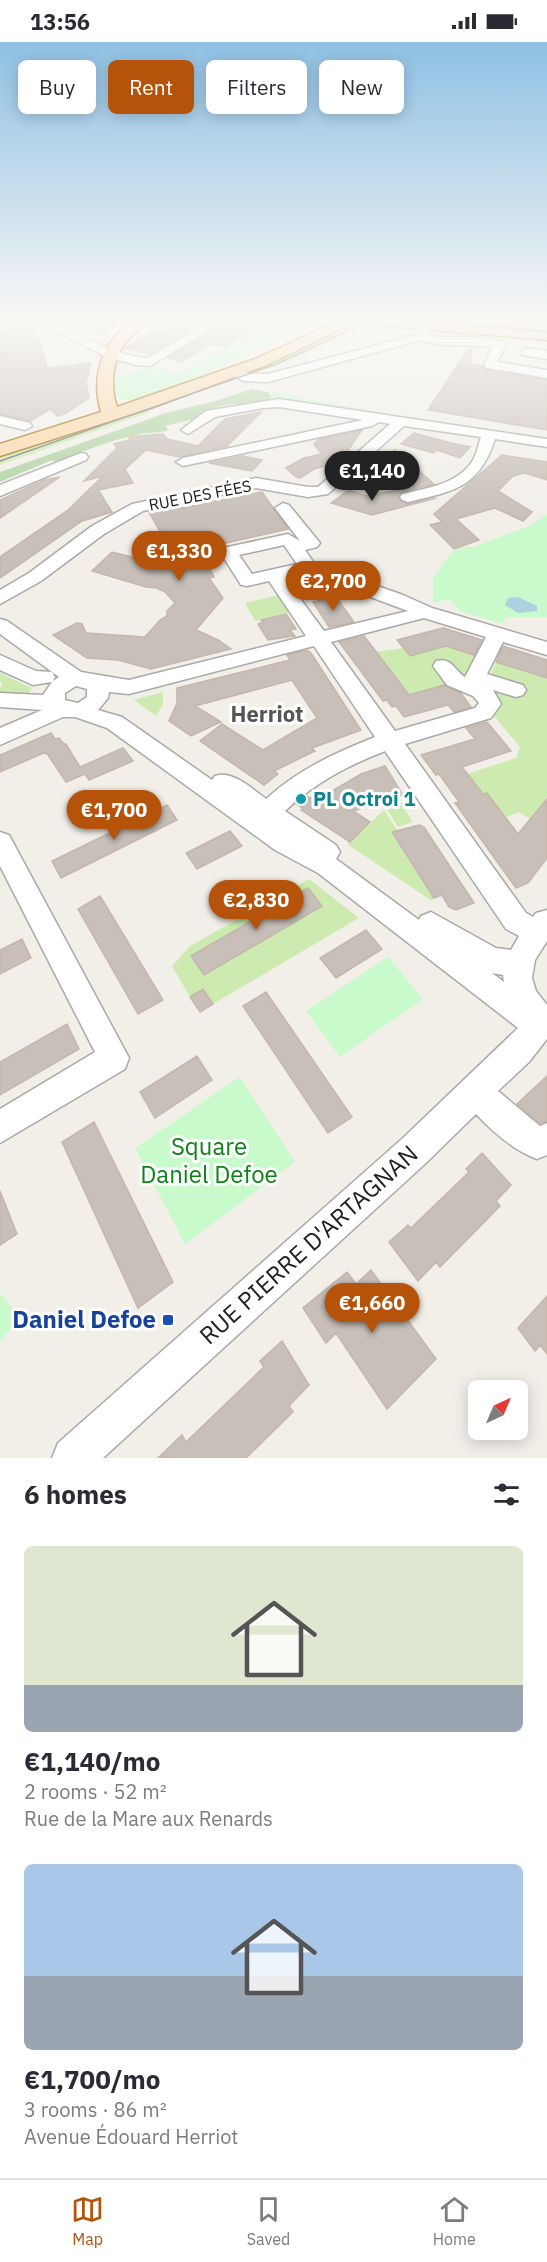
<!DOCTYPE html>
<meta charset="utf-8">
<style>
:root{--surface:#fff;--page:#f2f2f3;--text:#2b2b33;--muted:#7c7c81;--line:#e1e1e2;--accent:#b45309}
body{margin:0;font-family:"IBM Plex Sans",sans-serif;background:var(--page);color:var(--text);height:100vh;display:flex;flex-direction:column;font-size:22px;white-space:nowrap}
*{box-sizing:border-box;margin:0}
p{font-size:20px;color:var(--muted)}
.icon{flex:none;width:33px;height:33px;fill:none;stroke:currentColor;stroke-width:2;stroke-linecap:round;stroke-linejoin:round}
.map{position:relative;height:1416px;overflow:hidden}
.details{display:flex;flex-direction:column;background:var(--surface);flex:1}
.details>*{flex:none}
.banner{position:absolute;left:18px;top:18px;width:512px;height:54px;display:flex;gap:12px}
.needle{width:39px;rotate:44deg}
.buttons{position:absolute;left:468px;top:1338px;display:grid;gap:12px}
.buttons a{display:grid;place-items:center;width:60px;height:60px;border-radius:9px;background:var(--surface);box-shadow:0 3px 15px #0003;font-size:30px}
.price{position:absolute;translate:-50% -51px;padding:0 14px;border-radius:21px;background:var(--accent);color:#fff;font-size:20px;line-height:39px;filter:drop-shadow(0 2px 3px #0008)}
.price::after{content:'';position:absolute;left:50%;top:36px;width:18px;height:14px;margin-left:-9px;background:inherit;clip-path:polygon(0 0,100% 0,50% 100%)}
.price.selected{background:#222;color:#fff}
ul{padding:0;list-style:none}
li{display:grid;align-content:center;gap:12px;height:318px;padding:0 24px}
li span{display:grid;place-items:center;height:186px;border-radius:9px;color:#555}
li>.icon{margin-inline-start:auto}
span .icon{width:108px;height:108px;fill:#fffc;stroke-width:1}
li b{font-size:26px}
h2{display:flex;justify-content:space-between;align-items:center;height:72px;padding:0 24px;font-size:26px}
.chip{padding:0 21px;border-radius:9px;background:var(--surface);box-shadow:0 3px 15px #0003;font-size:21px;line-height:54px}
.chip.selected{background:var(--accent);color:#fff}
.status{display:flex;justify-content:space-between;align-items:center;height:42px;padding:0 30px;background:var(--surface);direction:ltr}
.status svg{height:16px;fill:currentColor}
.menu{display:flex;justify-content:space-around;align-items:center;height:84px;border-top:2px solid var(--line);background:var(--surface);font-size:16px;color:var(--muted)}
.menu a{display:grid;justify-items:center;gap:3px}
.menu .selected{color:var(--accent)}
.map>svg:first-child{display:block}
.grass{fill:#cdebb0}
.forest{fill:#add19e}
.park{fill:#c8facc}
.water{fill:#aad3df}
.building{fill:#c7bfb8;stroke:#c4b6ab;stroke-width:1.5}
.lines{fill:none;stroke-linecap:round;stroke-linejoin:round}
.minor-casing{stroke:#a9a9a9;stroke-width:3}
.major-casing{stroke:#a06b00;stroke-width:3}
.minor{fill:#fff;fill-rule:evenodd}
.major{fill:#fcd6a4;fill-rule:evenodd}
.tram{stroke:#707070;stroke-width:1.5}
.culture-dot{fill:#0f9aa8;stroke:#fff;stroke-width:2}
.transit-dot{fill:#1a4fb4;stroke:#fff;stroke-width:2}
.labels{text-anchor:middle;stroke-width:6;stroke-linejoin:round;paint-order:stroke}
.far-street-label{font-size:16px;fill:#222;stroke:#fff}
.culture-label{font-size:20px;font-weight:bold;fill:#0d838f;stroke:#fff;text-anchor:start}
.quarter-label{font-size:22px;font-weight:bold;fill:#555;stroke:#fff}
.near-park-label{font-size:24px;fill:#0c8416;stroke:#fff}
.near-street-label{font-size:24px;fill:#222;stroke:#fff}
.near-transit-label{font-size:24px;font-weight:bold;fill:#164399;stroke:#fff;text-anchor:end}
</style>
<div class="status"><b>13:56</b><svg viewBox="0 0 49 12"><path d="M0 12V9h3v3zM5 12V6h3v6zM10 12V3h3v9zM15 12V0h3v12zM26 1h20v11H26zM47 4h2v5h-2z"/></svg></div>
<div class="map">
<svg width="547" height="1416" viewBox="0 0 547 1416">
<rect width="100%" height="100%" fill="#f2efe9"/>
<path class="grass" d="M337 291 344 293 293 318 254 331 261 324Z
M141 365 151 370 0 423V412Z
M279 553 290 570 255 579 245 561Z
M457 601 456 607 477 614 466 636 410 655 383 618 379 619 376 610 403 606 410 614Z
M496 620 547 636V756L540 765 542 766 530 777 519 770 505 776 467 732 516 716 520 705 493 673C503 660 496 651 485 643Z
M0 631 32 646 27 654H0V646L3 642 0 640Z
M163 650V662L156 674 134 658Z
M399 758 413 780 398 785 384 762Z
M384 768 397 788 392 790 434 856 432 859 347 802Z
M309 837 359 876 213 962 203 947 190 955 172 924 190 904Z"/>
<path class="forest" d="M251 347 268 350 271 354 269 359C248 363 208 358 197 379L190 378 165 384 169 388C160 391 150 390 141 392 111 398 83 409 56 420L52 418 0 440V430L166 371 219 358Z"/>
<path class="park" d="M265 280H312L311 283 179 343 137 358H122L114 350 113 336 153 324 178 331 193 325 191 323 218 310Z
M270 348 318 359 421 378 417 379 275 358Z
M547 472V575H506L503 582 460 569 449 557 433 561V536L450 512 458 506 473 505 529 484Z
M388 915 423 957 340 1015 306 969Z
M240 1035 295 1120 185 1202 135 1106Z
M0 1251 20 1276 0 1299Z"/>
<path class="water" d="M518 555 537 564V569L518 571 505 563 508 556Z"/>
<path class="building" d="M67 280H119L102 294Z
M190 280H204L150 312 125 306 157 287 165 289 178 281 186 283Z
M225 280H263L226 304 211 302 181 320 167 316Z
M35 285 47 326 91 321 86 341 89 356 66 371 58 374 50 367 31 379 0 372V289Z
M469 306H472L470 322 482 324 486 328 547 338V388L428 368Z
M261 370 227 404 180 415 146 408 125 427 133 441 98 448 112 470 82 479 0 536V515L68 468 103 434 84 439 117 406 114 402 130 398 129 395 163 392 167 397 198 404 225 377Z
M362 388 340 420 314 427 300 436 295 434 286 426 304 416 322 412 314 402 319 397Z
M414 391 451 401 470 405 460 416 437 408 433 411 401 402Z
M395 408 434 442 410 448 380 420Z
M502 413 547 420V438L525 431 513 434 498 449 532 470 523 479 495 466 456 477 479 498 454 507 430 483 442 480 434 472Z
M243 414 262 418 252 429 209 421Z
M60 435 16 465 0 476V458L44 438Z
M404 447 409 448 400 451 398 456 407 462 436 456 372 473 331 461 349 448 366 454Z
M262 450 288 487 200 507 214 535 209 536 223 556 196 588 218 598 231 607 151 627 118 618 87 616 53 593 77 581 82 582 86 591 145 595 160 578 167 574V569L175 561 165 550 157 546 146 545 92 529 112 510 181 527 149 470 175 465 176 467Z
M336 555 354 580 329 585 313 560Z
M286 572 296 587 290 588 295 594 268 598 258 582 263 580 261 578Z
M443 586 482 598 474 613 446 604 410 614 397 598Z
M364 594 409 653 444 643 461 651 471 665 454 670 448 663 404 675 396 664 392 665 387 658 383 659 339 600Z
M503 604 547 618V636L496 620Z
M307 608 311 611 361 688 312 706 315 709 274 729 278 732 264 743 200 699 222 682 263 708 317 676 292 638 195 664 221 680 191 694 169 679 177 661V646L290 618 287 613Z
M487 680 511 709 462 725 483 752 487 751 518 792 547 757V816L528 841 516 846 455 761 459 760 439 732 436 733 421 713 475 697 466 686Z
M51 691 55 697 59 696 64 702H66L80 725 123 706 133 719 89 738 85 732 66 740 46 710 0 730V713Z
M385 724 403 753 353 769 370 780 350 800 301 768 303 766 296 762 306 754 317 758 361 732Z
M167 763 177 778 61 836 52 819Z
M419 783 424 785 474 861 456 868 449 865 442 853 434 856 392 790Z
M230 789 242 804 197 827 186 811Z
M308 846 322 864 204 933 191 914Z
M100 854 163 958 138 972 78 867Z
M366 888 382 907 336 936 320 916Z
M22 897 31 916 0 932V908Z
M203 947 213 962 200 970 190 955Z
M266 950 352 1075 328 1091 243 964Z
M67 982 79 1007 0 1053V1020Z
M197 1014 212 1038 155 1076 140 1050Z
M547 1034V1079L540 1081 517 1062Z
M94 1080 173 1240 138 1266 62 1100Z
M482 1111 511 1143 496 1159 500 1164 440 1225 436 1220 418 1239 389 1200 408 1183 411 1186 469 1130 466 1127Z
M0 1149 17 1192 0 1203Z
M371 1228 436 1317 387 1367 336 1291 326 1301 303 1266 347 1230 356 1242Z
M547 1254V1312L540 1303 535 1309 518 1286Z
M282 1299 309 1343 289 1364 293 1370 246 1416H158L182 1393 186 1400 264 1325 260 1319Z"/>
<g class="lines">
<defs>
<path id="minor" d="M37 280C73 280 105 314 148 316L209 280H223L150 324 136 323 104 314Z
M419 280H431L427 292 435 295H476L504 300 506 303 497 320 547 328V336L486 326 484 323 492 305C469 301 443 307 421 298L268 340 243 339 226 329 232 325 250 332H268L415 293Z
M526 306 547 309V317L522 313 520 310Z
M279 357 547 397V405L495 397C479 446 454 449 408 460L402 458 400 455 402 452C427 446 459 442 473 418 477 411 478 403 481 395L404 384 328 452 308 455 256 446 143 469 104 492 41 539 0 562V548L29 531 92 484 132 462 256 436 308 445H318L390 382 379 380 372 384 183 424 176 420 183 416 363 378 279 365 263 366 215 375 188 392 181 388 206 369Z
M0 374 30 381 32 384 25 388 0 382Z
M81 411 86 412 88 415 86 418 0 454V443Z
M283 461 289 463 320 501 317 505 305 508 314 521 329 527 403 553 432 566 547 600V613L503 600 487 632 523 643 526 648 523 653 516 655 493 648 501 662 491 676 405 702 526 871 533 875 536 871 547 868V899L535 918 532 936 536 949 547 963V997L529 1020 498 1049 540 1084 547 1081V1113L537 1117C513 1108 493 1090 476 1072L427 1120 103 1416H52L58 1401 403 1096 518 986 318 831 275 808 107 686 75 675H63L0 703V686L42 668 0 665V651L43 653 52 640 33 643 0 628V613L36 629 52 630 55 635 53 639 59 635 0 592V577L7 579 81 630 129 638 306 594 269 539 247 544 241 543 220 510 223 506 288 492 300 499 275 466ZM284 503 297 522 252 532 239 513ZM306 531 408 569 324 589 285 536ZM424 576 486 595 465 635C453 627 452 615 436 619L433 624 447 643 473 654 479 661 475 666 395 689 331 600ZM314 604 375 695C335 711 299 727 266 757 252 747 233 728 215 734L212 738 122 675 98 668 108 656 109 650 129 652ZM76 644 87 647V655L78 661 65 658V651ZM385 709 506 887 519 894 511 908 496 906 431 870 421 874 419 878 336 817 340 810 336 803 285 769C314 741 347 724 385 709ZM492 931 503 933 504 940Z
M0 790 9 793 129 1016 125 1027 0 1101V1067L95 1010 0 824Z"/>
<path id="major" d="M130 280H147C141 288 132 292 126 300 112 318 110 344 117 365L255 317 336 280H356L267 323 148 367 0 414V402L101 370C91 336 101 302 130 280Z
M379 280H440L547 290V298L386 284Z"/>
</defs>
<use href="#minor" class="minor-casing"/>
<use href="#major" class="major-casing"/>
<use href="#minor" class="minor"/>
<use href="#major" class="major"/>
<path class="tram" d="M432 280 547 290
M0 419 274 323 367 280"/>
</g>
<linearGradient id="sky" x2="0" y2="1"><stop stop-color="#8fc0e4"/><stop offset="0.58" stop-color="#f9f8f5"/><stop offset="1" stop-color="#f9f8f5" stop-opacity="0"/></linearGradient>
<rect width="547" height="479" fill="url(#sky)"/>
<circle class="culture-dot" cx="301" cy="757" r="6"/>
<rect class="transit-dot" x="162" y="1272" width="12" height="12" rx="3"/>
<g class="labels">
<g class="far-street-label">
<text transform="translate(200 453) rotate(-11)" y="6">RUE DES FÉES</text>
</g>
<g class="culture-label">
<text x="313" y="764">PL Octroi 1</text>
</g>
<g class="quarter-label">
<text x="267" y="680">Herriot</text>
</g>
<g class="near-park-label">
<text x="209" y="1113">Square<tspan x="209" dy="28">Daniel Defoe</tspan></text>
</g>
<g class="near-street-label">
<text transform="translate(309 1203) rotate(-42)" y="8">RUE PIERRE D'ARTAGNAN</text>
</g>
<g class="near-transit-label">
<text x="156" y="1286">Daniel Defoe</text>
</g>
</g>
</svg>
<div class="buttons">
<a><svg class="needle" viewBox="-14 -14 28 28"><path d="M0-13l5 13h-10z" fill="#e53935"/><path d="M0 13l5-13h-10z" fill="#7c7c81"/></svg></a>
</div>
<b class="price selected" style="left:372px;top:460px">€1,140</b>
<b class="price" style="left:179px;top:540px">€1,330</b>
<b class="price" style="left:333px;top:570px">€2,700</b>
<b class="price" style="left:114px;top:799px">€1,700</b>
<b class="price" style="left:256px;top:889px">€2,830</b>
<b class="price" style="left:372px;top:1292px">€1,660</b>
<div class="banner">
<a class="chip">Buy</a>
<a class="chip selected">Rent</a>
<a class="chip">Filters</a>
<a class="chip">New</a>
</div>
</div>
<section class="details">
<h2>6 homes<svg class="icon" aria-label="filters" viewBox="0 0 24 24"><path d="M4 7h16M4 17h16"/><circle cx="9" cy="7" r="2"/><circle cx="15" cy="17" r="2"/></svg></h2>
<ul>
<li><span style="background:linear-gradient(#dfe7d0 75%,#9aa5b1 0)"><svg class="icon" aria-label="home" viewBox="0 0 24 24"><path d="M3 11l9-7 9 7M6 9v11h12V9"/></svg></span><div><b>€1,140/mo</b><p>2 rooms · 52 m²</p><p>Rue de la Mare aux Renards</p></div></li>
<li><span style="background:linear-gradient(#a9c7e8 60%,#9aa5b1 0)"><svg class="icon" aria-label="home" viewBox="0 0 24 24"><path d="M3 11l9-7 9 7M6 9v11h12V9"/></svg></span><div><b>€1,700/mo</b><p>3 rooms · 86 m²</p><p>Avenue Édouard Herriot</p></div></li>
</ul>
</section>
<nav class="menu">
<a class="selected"><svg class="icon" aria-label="map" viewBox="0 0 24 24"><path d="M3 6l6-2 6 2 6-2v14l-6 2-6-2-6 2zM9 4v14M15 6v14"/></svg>Map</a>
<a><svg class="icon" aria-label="saved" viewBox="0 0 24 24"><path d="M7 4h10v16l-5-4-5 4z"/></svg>Saved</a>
<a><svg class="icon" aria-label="home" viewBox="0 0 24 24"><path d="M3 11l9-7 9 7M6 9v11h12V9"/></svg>Home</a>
</nav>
